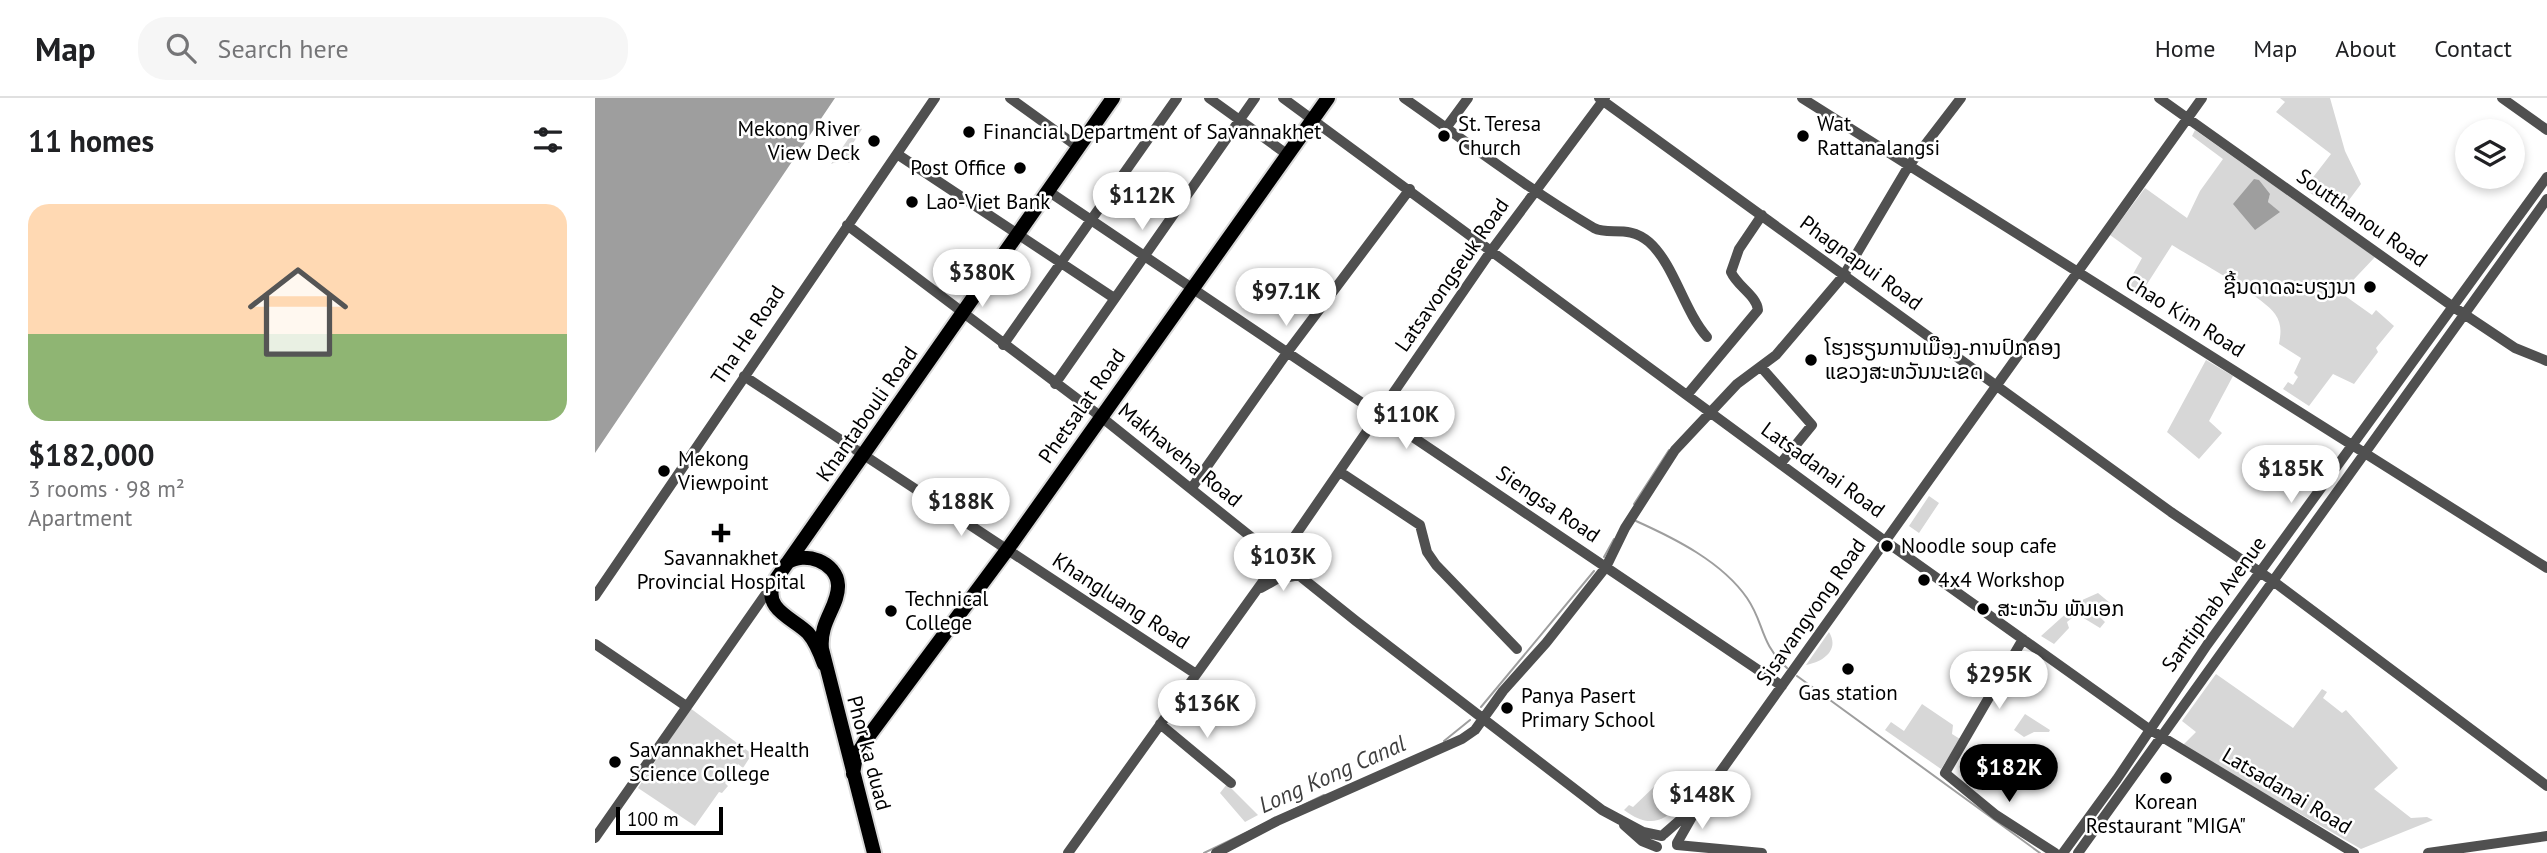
<!DOCTYPE html>
<meta charset="utf-8">
<style>
:root{--surface:#fff;--page:#f6f6f6;--text:#202124;--muted:#757577;--line:#e0e0e0;--accent:#000}
body{margin:0;font-family:"PT Sans","Noto Sans Lao",sans-serif;background:var(--page);color:var(--text);height:100vh;display:flex;flex-direction:column;font-size:26px;white-space:nowrap}
*{box-sizing:border-box;margin:0}
p{font-size:23px;color:var(--muted)}
.icon{flex:none;width:38px;height:38px;fill:none;stroke:currentColor;stroke-width:2;stroke-linecap:round;stroke-linejoin:round}
.map{position:relative;flex:1;overflow:hidden}
.panel{display:flex;flex-direction:column;background:var(--surface);width:595px}
.panel>*{flex:none}
.controls{position:absolute;left:1860px;top:21px;display:grid;gap:14px}
.controls a{display:grid;place-items:center;width:70px;height:70px;border-radius:50%;background:var(--surface);box-shadow:0 4px 10px #0003;font-size:35px}
.scale{position:absolute;left:21px;bottom:18px;width:107px;box-sizing:border-box;padding-left:7px;border:4px solid #000;border-top:0;font-size:19px;line-height:24px;white-space:nowrap;color:#000;-webkit-text-stroke:5px #fff;paint-order:stroke}
.price{position:absolute;translate:-50% -60px;padding:0 16px;border-radius:24px;background:#fff;color:#222;font-size:23px;line-height:46px;filter:drop-shadow(0 2px 4px #0008)}
.price::after{content:'';position:absolute;left:50%;top:42px;width:21px;height:16px;margin-left:-10px;background:inherit;clip-path:polygon(0 0,100% 0,50% 100%)}
.price.active{background:var(--accent);color:#fff}
ul{padding:0;list-style:none}
li{display:grid;align-content:center;gap:14px;height:371px;padding:0 28px}
li+li{border-top:2px solid var(--line)}
li span{display:grid;place-items:center;height:217px;border-radius:21px;color:#555}
li>.icon{margin-inline-start:auto}
span .icon{width:126px;height:126px;fill:#fffc;stroke-width:1}
li b{font-size:30px}
h2{display:flex;justify-content:space-between;align-items:center;height:84px;padding:0 28px;font-size:30px}
header{display:flex;align-items:center;gap:42px;box-sizing:border-box;height:98px;padding:0 35px;background:var(--surface);border-bottom:2px solid var(--line)}
header strong{font-size:33px}
nav{display:flex;gap:38px;margin-inline-start:auto;font-size:24px}
.search{width:490px;height:63px;background:var(--page);display:flex;align-items:center;gap:18px;box-sizing:border-box;padding:0 24px;border-radius:28px;color:var(--muted);font-size:26px}
main{display:flex;flex:1;min-height:0}
.map>svg:first-child{display:block}
.green{fill:#d7d7d7;fill-rule:evenodd}
.water{fill:#9e9e9e}
.lines{fill:none;stroke-linecap:round;stroke-linejoin:round}
.stream{stroke:#9e9e9e;stroke-width:2}
.major-casing{stroke:#dbdbdb;stroke-width:18}
.minor{stroke:#505050;stroke-width:10}
.major{stroke:#000;stroke-width:14}
.poi-dot{fill:#000;stroke:#fff;stroke-width:2.5}
.labels{text-anchor:middle;stroke-width:5;stroke-linejoin:round;paint-order:stroke}
.poi-label{font-size:21px;fill:#000;stroke:#fff;text-anchor:start}
.street-label{font-size:21px;fill:#000;stroke:#fff}
.water-label{font-size:23px;font-style:italic;fill:#3f3f3f;stroke:#fff}
</style>
<header>
<strong>Map</strong>
<div class="search"><svg class="icon" aria-label="search" viewBox="0 0 24 24"><circle cx="10" cy="10" r="6"/><path d="M15 15l6 6"/></svg>Search here</div>
<nav><a>Home</a><a>Map</a><a>About</a><a>Contact</a></nav>
</header>
<main>
<section class="panel">
<h2>11 homes<svg class="icon" aria-label="filters" viewBox="0 0 24 24"><path d="M4 7h16M4 17h16"/><circle cx="9" cy="7" r="2"/><circle cx="15" cy="17" r="2"/></svg></h2>
<ul>
<li><span style="background:linear-gradient(#ffd9b3 60%,#8fb573 0)"><svg class="icon" aria-label="home" viewBox="0 0 24 24"><path d="M3 11l9-7 9 7M6 9v11h12V9"/></svg></span><div><b>$182,000</b><p>3 rooms · 98 m²</p><p>Apartment</p></div></li>
</ul>
</section>
<div class="map">
<svg width="1952" height="755" viewBox="0 0 1952 755">
<rect width="100%" height="100%" fill="#fff"/>
<path class="green" d="M1685 0H1735L1750 53 1766 86 1745 114 1709 91 1736 56 1681 14 1690 4Z
M262 28 267 31 253 53 259 58 254 65 249 61 236 66Z
M1600 32 1780 159 1746 195 1777 217 1781 212 1799 228 1781 250 1783 254 1759 286 1738 276 1714 308 1688 291 1693 284 1698 287 1703 279 1699 275 1706 260 1684 246C1686 235 1687 226 1680 216 1668 198 1599 161 1577 147L1545 197 1532 187 1547 160 1515 137 1550 90 1592 120 1605 93 1628 61 1597 38ZM1675 96 1673 104 1684 114 1638 106Z
M1611 262 1638 278 1614 323 1627 335 1604 361 1572 334Z
M1334 398 1344 405 1324 435 1314 428Z
M1503 495 1515 505 1513 507 1507 503 1498 512 1510 524 1505 530 1482 516 1472 524 1474 530 1459 546 1446 538 1485 503Z
M1234 534C1245 552 1228 564 1211 567Z
M1621 576 1698 630 1727 591 1732 594 1728 600 1747 615 1751 612 1803 670 1779 691 1816 720 1832 719 1838 722 1766 751 1587 648 1601 634 1587 623Z
M1327 606 1358 627 1357 636 1365 641 1346 671 1290 632 1296 624 1309 633Z
M95 610 157 656 148 670 143 666 130 685 133 688 127 695 124 694 100 728 43 690Z
M1430 616 1455 632 1454 634H1439L1429 639 1419 632Z
M632 686 663 717 650 724 625 695Z
M1061 687 1084 707C1067 727 1050 728 1029 712L1034 707 1038 709Z"/>
<path class="water" d="M0 0H240L0 355Z
M1659 81 1664 82 1675 96 1673 104 1685 114 1660 132 1638 106Z"/>
<g class="lines">
<path class="stream" d="M1039 406 1074 352
M1041 423C1081 441 1127 464 1152 500 1170 526 1164 544 1192 570
M1009 459 1019 441
M1202 578 1445 755
M886 609 999 473
M849 643 875 622
M609 755 729 697"/>
<defs>
<path id="major" d="M192 465C209 452 242 464 243 487 244 508 224 523 227 551L279 755
M229 566C225 555 221 544 213 535 198 520 167 511 179 484L518 0
M258 676 261 658 273 639 412 452 733 0"/>
</defs>
<use href="#major" class="major-casing"/>
<path class="minor" d="M415 0 483 49
M614 0 693 57
M688 0 1290 443 1554 631 1759 755
M809 0C872 44 933 91 999 130 1014 138 1033 126 1054 144 1079 166 1089 213 1112 239
M1004 0 1576 414 1678 483 1952 688
M1207 0 1952 470
M1564 0 1857 208 1920 250 1952 263
M1907 0 1952 32
M851 30 873 0
M302 56 519 200
M453 93 1187 588
M252 127 505 318 761 523 1007 712 1048 734 1067 738
M408 247 582 0
M1166 269 1217 327 1186 365
M149 278 601 576
M460 286 660 0
M1092 297 1163 212C1162 198 1142 188 1136 174L1144 151 1167 117
M745 374 825 427 832 454 841 467 922 551
M596 391 694 252 815 91
M666 490 682 481 705 477
M0 498 340 0
M1428 541 1350 675 1401 717 1460 755
M0 546 91 608
M565 626 636 685
M1029 727 1047 743 1062 749
M1069 736 1101 708 1607 0
M0 740 177 487
M1082 745 1098 717
M1082 747 1167 755
M473 755 684 461 896 153 1010 0
M621 755 682 723 867 641 880 632 908 593 951 545 1011 469 1030 430 1080 352 1142 286 1181 257 1249 177 1313 69 1366 0
M1468 755 1522 681 1612 547 1952 79
M1483 755 1952 101
M1833 755 1952 738"/>
<use href="#major" class="major"/>
</g>
<g class="poi-dot">
<circle cx="374" cy="34" r="7"/>
<circle cx="849" cy="38" r="7"/>
<circle cx="1208" cy="38" r="7"/>
<circle cx="279" cy="43" r="7"/>
<circle cx="425" cy="70" r="7"/>
<circle cx="317" cy="104" r="7"/>
<circle cx="1775" cy="189" r="7"/>
<circle cx="1216" cy="262" r="7"/>
<circle cx="69" cy="373" r="7"/>
<path d="M122.5 424.5h7v7h7v7h-7v7h-7v-7h-7v-7h7z"/>
<circle cx="1292" cy="448" r="7"/>
<circle cx="1329" cy="482" r="7"/>
<circle cx="1388" cy="511" r="7"/>
<circle cx="296" cy="513" r="7"/>
<circle cx="1253" cy="571" r="7"/>
<circle cx="912" cy="610" r="7"/>
<circle cx="20" cy="664" r="7"/>
<circle cx="1571" cy="680" r="7"/>
</g>
<g class="labels">
<g class="poi-label">
<text x="863" y="33">St. Teresa<tspan x="863" dy="24">Church</tspan></text>
<text x="1222" y="33">Wat<tspan x="1222" dy="24">Rattanalangsi</tspan></text>
<text x="265" y="38" text-anchor="end">Mekong River<tspan x="265" dy="24">View Deck</tspan></text>
<text x="388" y="41">Financial Department of Savannakhet</text>
<text x="411" y="77" text-anchor="end">Post Office</text>
<text x="331" y="111">Lao-Viet Bank</text>
<text x="1761" y="196" text-anchor="end">ຊີ້ນດາດລະບຽງນາ</text>
<text x="1230" y="257">ໂຮງຮຽນການເມືອງ-ການປົກຄອງ<tspan x="1230" dy="24">ແຂວງສະຫວັນນະເຂດ</tspan></text>
<text x="83" y="368">Mekong<tspan x="83" dy="24">Viewpoint</tspan></text>
<text x="1306" y="455">Noodle soup cafe</text>
<text x="126" y="467" text-anchor="middle">Savannakhet<tspan x="126" dy="24">Provincial Hospital</tspan></text>
<text x="1343" y="489">4x4 Workshop</text>
<text x="310" y="508">Technical<tspan x="310" dy="24">College</tspan></text>
<text x="1402" y="518">ສະຫວັນ ພັນເອກ</text>
<text x="1253" y="602" text-anchor="middle">Gas station</text>
<text x="926" y="605">Panya Pasert<tspan x="926" dy="24">Primary School</tspan></text>
<text x="34" y="659">Savannakhet Health<tspan x="34" dy="24">Science College</tspan></text>
<text x="1571" y="711" text-anchor="middle">Korean<tspan x="1571" dy="24">Restaurant "MIGA"</tspan></text>
</g>
<g class="street-label">
<text transform="translate(1767 120) rotate(35)" y="7">Soutthanou Road</text>
<text transform="translate(1266 165) rotate(36)" y="7">Phagnapui Road</text>
<text transform="translate(857 177) rotate(-55)" y="7">Latsavongseuk Road</text>
<text transform="translate(1590 218) rotate(32)" y="7">Chao Kim Road</text>
<text transform="translate(153 237) rotate(-56)" y="7">Tha He Road</text>
<text transform="translate(487 308) rotate(-55)" y="7">Phetsalat Road</text>
<text transform="translate(272 316) rotate(-55)" y="7">Khantabouli Road</text>
<text transform="translate(585 357) rotate(39)" y="7">Makhaveha Road</text>
<text transform="translate(1228 372) rotate(36)" y="7">Latsadanai Road</text>
<text transform="translate(953 406) rotate(34)" y="7">Siengsa Road</text>
<text transform="translate(526 503) rotate(33)" y="7">Khangluang Road</text>
<text transform="translate(1619 506) rotate(-54)" y="7">Santiphab Avenue</text>
<text transform="translate(1216 514) rotate(-55)" y="7">Sisavangvong Road</text>
<text transform="translate(274 655) rotate(75)" y="7">Phor ka duad</text>
<text transform="translate(1692 693) rotate(31)" y="7">Latsadanai Road</text>
</g>
<g class="water-label">
<text transform="translate(737 676) rotate(-24)" y="8">Long Kong Canal</text>
</g>
</g>
</svg>
<div class="controls">
<a><svg class="icon" aria-label="layers" viewBox="0 0 24 24"><path d="M12 4l9 5-9 5-9-5zM3 14l9 5 9-5"/></svg></a>
</div>
<div class="scale">100 m</div>
<b class="price" style="left:547px;top:134px">$112K</b>
<b class="price" style="left:387px;top:211px">$380K</b>
<b class="price" style="left:691px;top:230px">$97.1K</b>
<b class="price" style="left:811px;top:353px">$110K</b>
<b class="price" style="left:1696px;top:407px">$185K</b>
<b class="price" style="left:366px;top:440px">$188K</b>
<b class="price" style="left:688px;top:495px">$103K</b>
<b class="price" style="left:1404px;top:613px">$295K</b>
<b class="price" style="left:612px;top:642px">$136K</b>
<b class="price active" style="left:1414px;top:706px">$182K</b>
<b class="price" style="left:1107px;top:733px">$148K</b>
</div>
</main>
